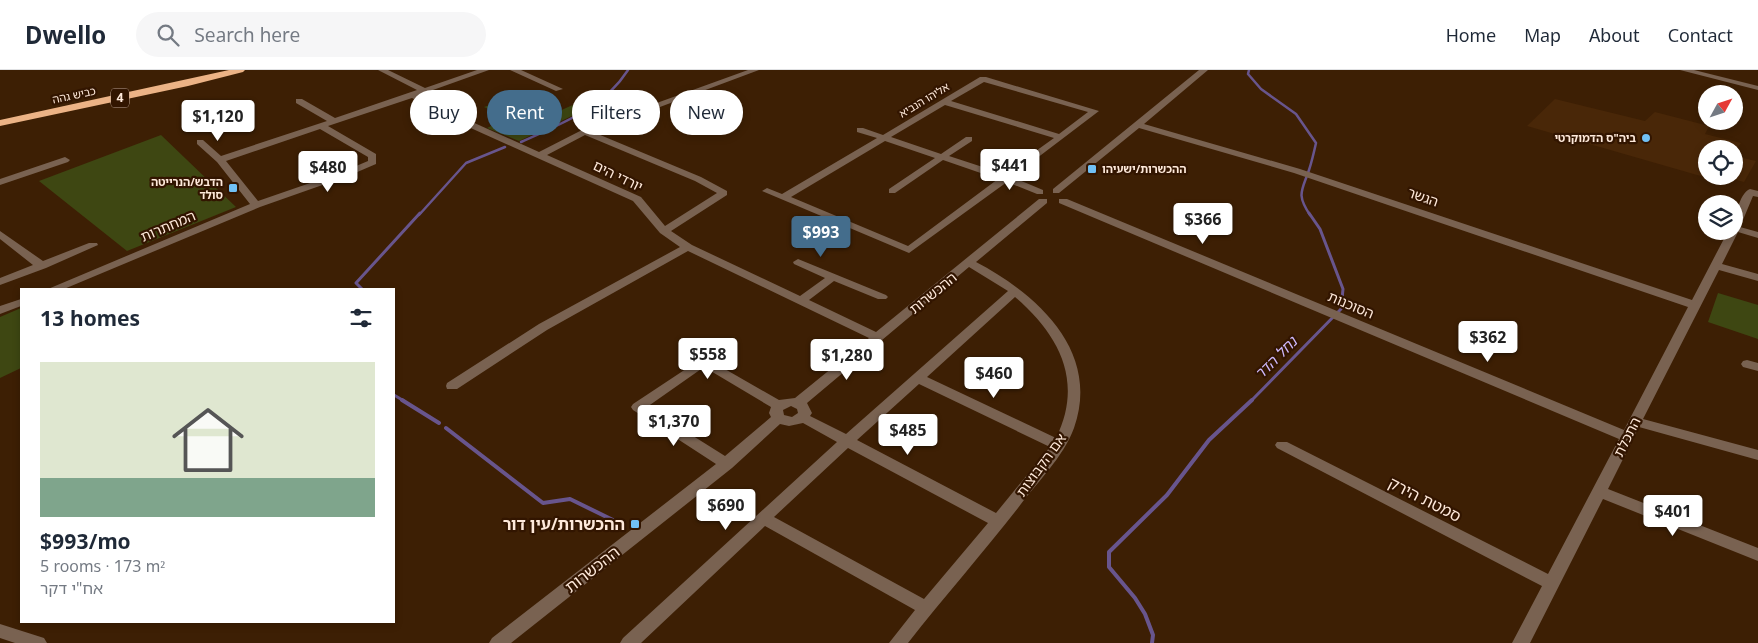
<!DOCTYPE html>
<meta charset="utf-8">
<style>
:root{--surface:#fff;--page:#f6f6f7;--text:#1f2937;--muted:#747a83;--line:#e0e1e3;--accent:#446d8c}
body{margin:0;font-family:Georgia,"Noto Sans Hebrew",serif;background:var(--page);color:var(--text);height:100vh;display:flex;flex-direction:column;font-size:19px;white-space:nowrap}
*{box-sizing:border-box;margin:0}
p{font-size:16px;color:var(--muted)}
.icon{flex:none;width:28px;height:28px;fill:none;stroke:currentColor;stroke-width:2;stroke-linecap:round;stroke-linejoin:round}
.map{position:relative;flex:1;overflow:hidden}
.drawer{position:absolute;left:20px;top:218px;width:375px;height:335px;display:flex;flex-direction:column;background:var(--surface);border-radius:0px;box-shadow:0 2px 8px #0003}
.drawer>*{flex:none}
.top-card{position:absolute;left:410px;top:20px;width:475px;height:45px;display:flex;gap:10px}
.needle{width:32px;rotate:50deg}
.tools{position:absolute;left:1698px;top:15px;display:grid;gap:10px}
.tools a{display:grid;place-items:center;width:45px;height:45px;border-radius:50%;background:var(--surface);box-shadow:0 2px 8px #0003;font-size:25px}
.price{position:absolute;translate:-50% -42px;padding:0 11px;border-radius:5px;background:#fff;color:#222;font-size:16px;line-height:32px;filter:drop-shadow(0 1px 2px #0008)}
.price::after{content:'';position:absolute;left:50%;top:30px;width:15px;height:11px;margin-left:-8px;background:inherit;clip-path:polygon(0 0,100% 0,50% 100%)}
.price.on{background:var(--accent);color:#fff}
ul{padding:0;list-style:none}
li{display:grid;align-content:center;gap:10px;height:265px;padding:0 20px}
li span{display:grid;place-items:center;height:155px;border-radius:0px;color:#555}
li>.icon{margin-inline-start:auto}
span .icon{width:90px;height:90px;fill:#fffc;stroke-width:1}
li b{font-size:21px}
h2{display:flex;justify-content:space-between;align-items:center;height:60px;padding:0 20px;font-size:21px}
.chip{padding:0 18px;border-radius:22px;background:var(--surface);box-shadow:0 2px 8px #0003;font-size:18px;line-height:45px}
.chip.on{background:var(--accent);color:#fff}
header{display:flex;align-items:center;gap:30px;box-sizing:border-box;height:70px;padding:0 25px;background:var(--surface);border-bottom:1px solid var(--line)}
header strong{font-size:24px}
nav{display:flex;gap:28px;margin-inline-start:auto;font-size:18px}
.search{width:350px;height:45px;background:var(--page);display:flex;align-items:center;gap:12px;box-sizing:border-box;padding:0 18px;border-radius:28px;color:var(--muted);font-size:19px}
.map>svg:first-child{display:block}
.built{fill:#492708}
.green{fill:#3e4712}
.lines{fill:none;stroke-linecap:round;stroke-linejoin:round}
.stream-far2{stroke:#68558d;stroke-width:2.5}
.stream-far1{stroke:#68558d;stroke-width:3}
.stream{stroke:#68558d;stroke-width:4}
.minor{fill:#796251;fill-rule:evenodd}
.highway{fill:#ecb386;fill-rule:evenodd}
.poi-dot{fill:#71c1f5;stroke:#321500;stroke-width:2}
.labels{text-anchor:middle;stroke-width:4.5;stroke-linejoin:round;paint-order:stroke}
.far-street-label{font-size:11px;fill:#fee9da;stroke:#321500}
.far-poi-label{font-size:11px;font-weight:bold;fill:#fee9da;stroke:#321500;text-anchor:end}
.shield{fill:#321500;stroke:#c1a999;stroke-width:1}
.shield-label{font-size:12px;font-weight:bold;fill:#fee9da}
.street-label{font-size:14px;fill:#fee9da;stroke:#321500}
.water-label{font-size:15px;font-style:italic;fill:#ceb9fc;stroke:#321500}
.near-street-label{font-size:16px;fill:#fee9da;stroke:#321500}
.near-poi-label{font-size:16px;font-weight:bold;fill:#fee9da;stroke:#321500;text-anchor:end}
</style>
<header>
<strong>Dwello</strong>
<div class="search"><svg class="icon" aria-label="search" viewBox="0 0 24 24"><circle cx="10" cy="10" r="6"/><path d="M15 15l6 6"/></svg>Search here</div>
<nav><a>Home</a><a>Map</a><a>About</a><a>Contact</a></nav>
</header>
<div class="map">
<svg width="1758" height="573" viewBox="0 0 1758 573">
<rect width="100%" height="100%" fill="#3d1f04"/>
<path class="built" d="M1555 29 1645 51 1655 42 1709 56 1705 64 1741 73 1734 82V79H1706V106H1714L1711 109 1527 56Z
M1734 86 1756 91 1744 112 1721 106H1734Z"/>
<path class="green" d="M586 29 597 34 519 71 487 58 524 40 546 47Z
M501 31 522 40 504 46 484 37Z
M161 65 236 137 127 181 39 111Z
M1718 223 1758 235V269L1708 252Z
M21 238V298L0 308V247Z"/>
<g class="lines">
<path class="stream-far2" d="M1249 0 1248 4 1261 19 1296 44 1316 73C1314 82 1312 91 1309 100 1302 121 1296 124 1310 145
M521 72C562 53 603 39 628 0
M419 145 466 93 505 77"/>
<path class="stream-far1" d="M362 219 356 213 420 143
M394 325 404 331
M1251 331 1341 239 1343 219 1320 159 1309 143"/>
<path class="stream" d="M402 330 439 353
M446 358 543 433 570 429 619 453
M1152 573 1153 565 1145 544 1135 528 1109 497V482L1167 425 1209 370 1252 330"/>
<path class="minor" d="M378 0H388L425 18 477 0H489L419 25 470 51 539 82 582 60 748 0H759L593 62 701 107 727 121V125L671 161 692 175 800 226 825 208 794 194 793 192 798 189 886 225 888 227 886 229H878L834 211 809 230 876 262 1039 129H1047V133L976 192C1037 224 1101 281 1074 358 1063 388 1037 412 1018 438 983 483 944 527 908 573H889L915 540 765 456 641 573H620L623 568 837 372 803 353 789 356 780 354 732 398 511 573H489L492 568 716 394 633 340 631 337 633 334 704 287 779 330 795 328 869 268 688 181 547 260 457 319H447L446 316 447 313 539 254 680 177 660 163 633 131 464 55 412 28 328 56 376 84V94L348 106 260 137 64 219H48L250 134 217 92 197 74V70H203L221 86 327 51 296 33V29H302L335 48 417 20ZM320 59 368 87V91L342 102 258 131 226 91ZM585 65 695 111 717 123 665 156 641 127 547 85ZM969 197 1008 221 846 364 810 346 812 343 807 333ZM1015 227C1059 265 1084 311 1056 368L927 307ZM704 297 771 337 769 343 771 347 725 386 647 337ZM919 314 1050 377 996 443 857 370ZM791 336 797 339 798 343 792 347 784 345 783 340ZM848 378 988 453 924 529 774 447Z
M510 0H521L563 19 556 21Z
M1199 0H1208L1144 54 1300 99 1692 230 1728 161H1734C1734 150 1739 123 1750 119L1758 121V127L1753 126 1740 157 1758 162V168L1738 162 1722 194 1758 204V211L1719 200 1643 349 1758 380V390L1639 357 1608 419 1758 478V491L1603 429 1530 573H1512L1542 516 1277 378 1275 375 1277 372H1287L1548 504 1619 369 1059 133V129H1067L1624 360 1688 237 1294 103 1139 58 1059 123H1053V119Z
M1680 0H1694L1758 16V20Z
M980 7H986L1099 41 1012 107 1043 120V124H1037L1007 112 909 183 762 121 767 118 782 124 877 68 857 62V58H863L883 65ZM984 12 1088 42 1059 64 951 31ZM945 35 1054 68 1004 104 949 86 972 71V67H966L941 84 891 67ZM885 71 935 88 889 119V123H895L943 90 998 109 908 176 791 127Z
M65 87 70 90 68 92 0 115V109Z
M0 161 43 191 89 173H97L98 175 46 198 0 215V208L33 195 0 169Z
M21 229V236L0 244V236Z
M1747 290 1758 293V301L1743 297 1741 294 1743 291Z
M0 554 44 568 47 573H15L0 568Z"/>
<path class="highway" d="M229 0H245L243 2 188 16 0 56V50Z"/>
</g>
<g class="poi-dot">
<circle cx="1646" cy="68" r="5"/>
<rect x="1087" y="94" width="10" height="10" rx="2.5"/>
<rect x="228" y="113" width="10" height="10" rx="2.5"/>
<rect x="630" y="449" width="10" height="10" rx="2.5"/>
</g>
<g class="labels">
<g class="far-street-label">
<text transform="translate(74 25) rotate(-12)" y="4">כביש גהה</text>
<text transform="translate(924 30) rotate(-31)" y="4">אליהו הנביא</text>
</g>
<g class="far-poi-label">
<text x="1636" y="72">ביה"ס הדמוקרטי</text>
<text x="1102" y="103" text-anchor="start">ההכשרות/ישעיהו</text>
<text x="223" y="116">הדבש/הנרייטה<tspan x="223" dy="13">סולד</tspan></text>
</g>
<rect class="shield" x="111" y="18.5" width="18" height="19" rx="4"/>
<g class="shield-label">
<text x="120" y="32">4</text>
</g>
<g class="street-label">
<text transform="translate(618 106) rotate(26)" y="5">יורדי הים</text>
<text transform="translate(1423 127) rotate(19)" y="5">הגשר</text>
<text transform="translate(168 156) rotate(-23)" y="5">המחתרות</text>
<text transform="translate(933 223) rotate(-39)" y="5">ההכשרות</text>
<text transform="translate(1351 235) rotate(23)" y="5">הסוכנות</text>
<text transform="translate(1627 367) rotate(-63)" y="5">התכלת</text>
<text transform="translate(1041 395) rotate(-54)" y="5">אם הקבוצות</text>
</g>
<g class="water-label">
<text transform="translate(1276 288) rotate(-45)" y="5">נחל הדר</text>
</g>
<g class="near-street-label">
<text transform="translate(1425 429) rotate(27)" y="6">סמטת הירק</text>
<text transform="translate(592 499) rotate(-38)" y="6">ההכשרות</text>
</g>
<g class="near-poi-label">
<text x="625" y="460">ההכשרות/עין דור</text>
</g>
</g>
</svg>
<div class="tools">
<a><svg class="needle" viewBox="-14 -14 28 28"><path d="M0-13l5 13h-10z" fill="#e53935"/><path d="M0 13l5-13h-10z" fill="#747a83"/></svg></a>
<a><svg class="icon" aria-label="locate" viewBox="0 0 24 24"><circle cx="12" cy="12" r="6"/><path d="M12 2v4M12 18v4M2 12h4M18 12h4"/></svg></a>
<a><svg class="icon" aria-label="layers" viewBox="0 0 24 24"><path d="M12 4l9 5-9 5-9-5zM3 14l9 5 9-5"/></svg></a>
</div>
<b class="price" style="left:218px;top:72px">$1,120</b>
<b class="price" style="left:1010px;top:121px">$441</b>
<b class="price" style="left:328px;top:123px">$480</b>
<b class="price" style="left:1203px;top:175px">$366</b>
<b class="price on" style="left:821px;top:188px">$993</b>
<b class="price" style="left:1488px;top:293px">$362</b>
<b class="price" style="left:708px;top:310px">$558</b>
<b class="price" style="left:847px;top:311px">$1,280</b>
<b class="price" style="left:994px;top:329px">$460</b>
<b class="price" style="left:674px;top:377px">$1,370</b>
<b class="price" style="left:908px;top:386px">$485</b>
<b class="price" style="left:726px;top:461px">$690</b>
<b class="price" style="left:1673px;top:467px">$401</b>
<div class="top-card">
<a class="chip">Buy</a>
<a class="chip on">Rent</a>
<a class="chip">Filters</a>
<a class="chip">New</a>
</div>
<section class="drawer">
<h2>13 homes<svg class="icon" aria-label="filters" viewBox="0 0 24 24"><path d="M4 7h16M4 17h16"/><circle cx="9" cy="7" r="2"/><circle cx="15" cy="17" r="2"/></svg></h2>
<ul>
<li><span style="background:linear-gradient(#dfe7d0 75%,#7fa58c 0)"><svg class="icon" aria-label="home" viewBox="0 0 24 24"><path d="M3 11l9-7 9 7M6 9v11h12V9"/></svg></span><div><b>$993/mo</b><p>5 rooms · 173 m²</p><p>אח&quot;י דקר</p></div></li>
</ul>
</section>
</div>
